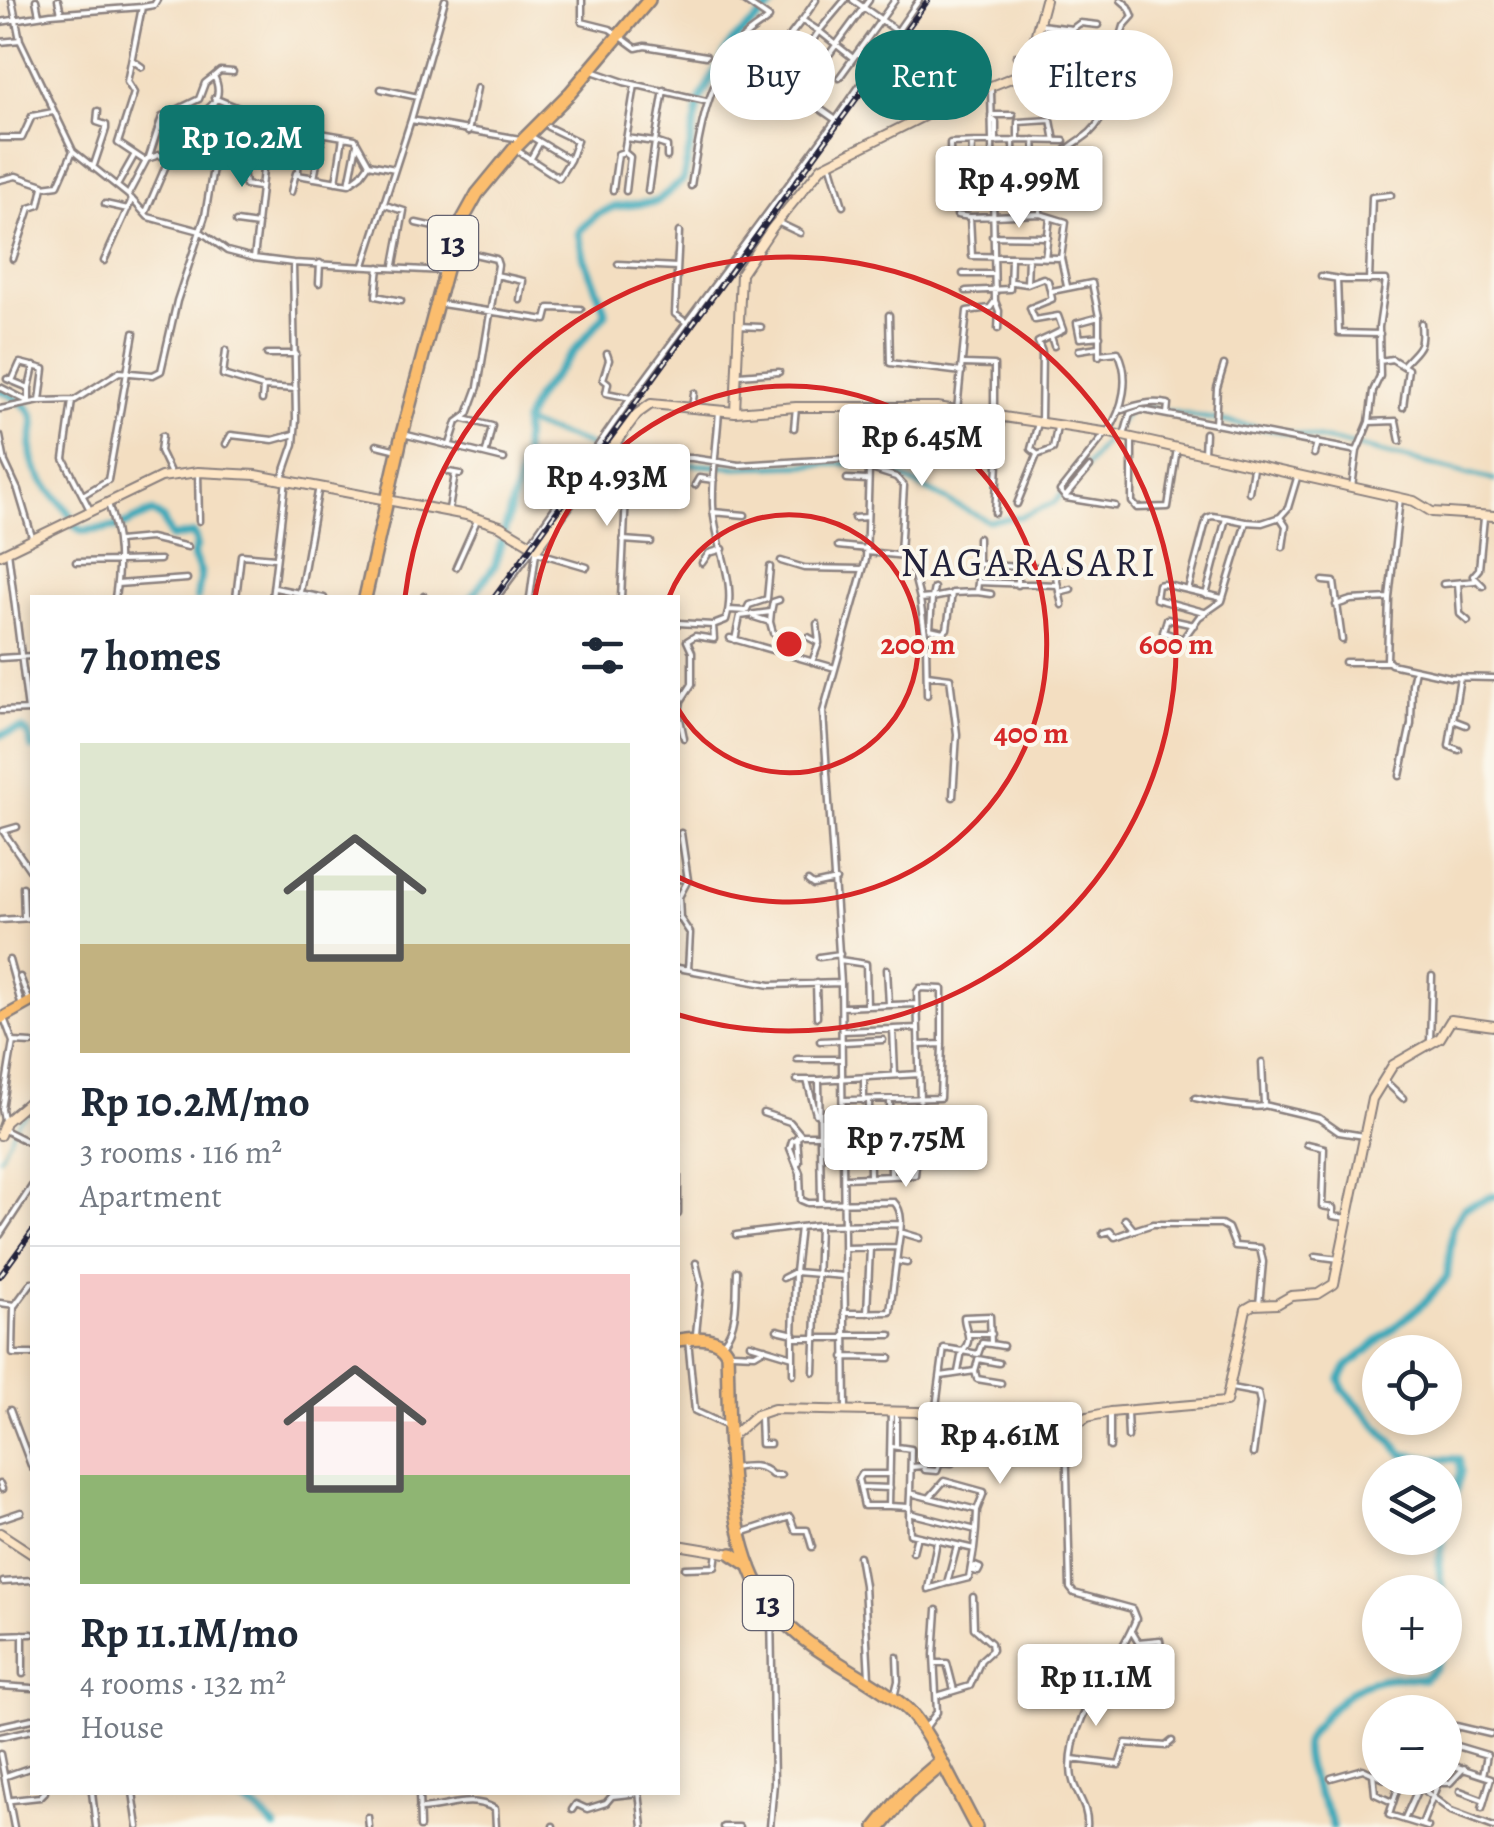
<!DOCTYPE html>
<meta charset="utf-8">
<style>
:root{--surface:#fff;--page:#f2f2f3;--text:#1f2937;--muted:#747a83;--line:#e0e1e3;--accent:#0f766e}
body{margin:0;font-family:Alegreya,serif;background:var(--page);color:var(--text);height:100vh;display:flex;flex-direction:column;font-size:38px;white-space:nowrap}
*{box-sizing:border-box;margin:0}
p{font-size:32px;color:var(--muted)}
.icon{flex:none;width:55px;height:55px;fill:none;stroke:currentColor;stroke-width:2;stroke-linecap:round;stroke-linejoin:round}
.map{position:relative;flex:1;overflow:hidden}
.details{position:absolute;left:30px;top:595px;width:650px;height:1200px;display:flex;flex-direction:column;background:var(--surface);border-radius:0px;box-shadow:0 5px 15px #0003}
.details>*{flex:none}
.banner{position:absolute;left:710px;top:30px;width:632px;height:90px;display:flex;gap:20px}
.buttons{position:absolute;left:1362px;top:1335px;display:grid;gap:20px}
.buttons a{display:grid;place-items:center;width:100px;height:100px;border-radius:50%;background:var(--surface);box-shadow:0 5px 15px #0003;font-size:50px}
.price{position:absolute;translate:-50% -85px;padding:0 22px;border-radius:10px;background:#fff;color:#222;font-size:32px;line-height:65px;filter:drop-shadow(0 2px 5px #0008)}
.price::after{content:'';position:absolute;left:50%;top:60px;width:30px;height:22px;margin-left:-15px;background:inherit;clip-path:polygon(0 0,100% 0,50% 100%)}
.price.on{background:var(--accent);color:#fff}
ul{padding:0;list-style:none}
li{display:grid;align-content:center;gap:20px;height:530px;padding:0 50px}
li+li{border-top:2px solid var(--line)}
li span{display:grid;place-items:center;height:310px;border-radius:0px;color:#555}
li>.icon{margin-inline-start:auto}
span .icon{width:180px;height:180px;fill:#fffc;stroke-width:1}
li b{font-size:42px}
h2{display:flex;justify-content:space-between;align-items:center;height:120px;padding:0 50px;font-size:42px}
.tag{padding:0 35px;border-radius:45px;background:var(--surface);box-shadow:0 5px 15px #0003;font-size:35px;line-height:90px}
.tag.on{background:var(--accent);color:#fff}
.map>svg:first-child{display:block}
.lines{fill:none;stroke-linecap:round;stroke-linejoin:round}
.stream{stroke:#3aa9b9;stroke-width:2.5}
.canal{stroke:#3aa9b9;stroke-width:5}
.river{stroke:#3aa9b9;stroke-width:8}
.street-casing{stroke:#8a807e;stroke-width:9}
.secondary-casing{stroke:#8a807e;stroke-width:12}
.primary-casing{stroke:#8a807e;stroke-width:14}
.highway-casing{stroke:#8a807e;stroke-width:16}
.street{stroke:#fff;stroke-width:4}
.secondary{stroke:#fde5c5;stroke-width:8}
.primary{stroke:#fbbd6e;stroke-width:9}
.highway{stroke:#fbbd6e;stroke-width:11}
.rail-casing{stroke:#22223b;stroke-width:6}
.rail{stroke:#fbf7ec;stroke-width:2.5;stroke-dasharray:8;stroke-linecap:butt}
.ring{fill:none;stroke:#d62828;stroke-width:5}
.labels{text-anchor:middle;stroke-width:8;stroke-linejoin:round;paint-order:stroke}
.shield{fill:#fbf7ec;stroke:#636270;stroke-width:2.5}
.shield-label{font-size:32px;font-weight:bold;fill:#22223b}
.quarter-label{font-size:40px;letter-spacing:2.5px;fill:#22223b;stroke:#fbf7ec}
.centre{fill:#d62828;stroke:#fbf7ec;stroke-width:5}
.ring-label{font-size:30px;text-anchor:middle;font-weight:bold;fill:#d62828;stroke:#fbf7ec;stroke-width:8;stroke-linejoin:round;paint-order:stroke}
</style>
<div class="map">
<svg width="1494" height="1827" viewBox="0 0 1494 1827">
<rect width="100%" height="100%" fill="#fbf7ec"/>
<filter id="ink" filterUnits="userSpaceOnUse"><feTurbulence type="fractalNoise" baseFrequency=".01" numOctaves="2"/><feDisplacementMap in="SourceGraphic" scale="20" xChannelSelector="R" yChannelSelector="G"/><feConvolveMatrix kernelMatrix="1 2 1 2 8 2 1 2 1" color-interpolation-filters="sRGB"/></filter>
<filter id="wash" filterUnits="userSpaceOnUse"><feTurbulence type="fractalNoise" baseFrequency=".0048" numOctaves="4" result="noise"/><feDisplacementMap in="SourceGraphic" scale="40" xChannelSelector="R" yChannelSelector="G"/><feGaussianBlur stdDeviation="2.25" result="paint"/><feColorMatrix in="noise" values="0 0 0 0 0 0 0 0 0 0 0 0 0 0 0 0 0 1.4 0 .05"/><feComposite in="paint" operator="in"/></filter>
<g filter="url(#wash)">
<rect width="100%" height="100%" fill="#f3dec1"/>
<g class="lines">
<path class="stream" d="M0 1158 19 1120 32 1111"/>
<path class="canal" d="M524 423 585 443 615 460 736 467 874 463 988 521 1020 517 1054 503 1089 463 1129 409 1150 408 1334 441 1494 480"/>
<path class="river" d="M701 98 731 43 779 0
M0 390C60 419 18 429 36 469 43 486 60 499 70 515
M74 525 82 531 119 527 152 512 163 519 171 537 194 534 197 545 193 556 201 573 197 598
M471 598 495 565 524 460V423L536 397 606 313 584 258 578 232 596 215 613 207 656 202 683 180 700 100
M0 735 22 729 28 734 32 748
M1445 1530 1461 1471 1459 1459H1430L1403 1454 1343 1389 1340 1379 1347 1367 1425 1302 1447 1277 1453 1226 1464 1208 1494 1196
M1444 1538C1442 1545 1439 1555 1439 1563 1438 1594 1459 1610 1445 1645
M225 1792 256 1809 275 1827
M1333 1827C1326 1802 1303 1773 1305 1746 1306 1730 1347 1692 1362 1685 1381 1677 1403 1676 1423 1679L1435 1668 1440 1658"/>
</g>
</g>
<g filter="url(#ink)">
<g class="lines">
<defs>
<path id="street" d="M12 0 20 40 73 151 128 195 148 217 200 231 227 251 254 258 293 263 444 271
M36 0 39 15
M58 0 61 13
M582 0V22L610 29 636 48 645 46 706 56
M853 0 897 31
M142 7 127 82 134 93 118 143 145 161
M803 19 816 0
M0 22 51 14 142 7 154 5 157 0
M1041 25 1072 29 1080 23 1098 25
M0 42 20 40
M783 45 802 20 819 31 845 0
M1032 48 1066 55
M857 53 895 0
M803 55 819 31 853 58
M1016 56 1029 60
M1114 59 1124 26 1133 16 1129 7 1121 0
M132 60 142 67
M820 67 869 0
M595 72 624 82 706 101
M214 76 220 71 233 72
M839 78 857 53 873 63
M381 89 418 97
M664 90 655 142 667 146V157
M787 93 813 104 836 120 919 0
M214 98 258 116 243 168 245 185 259 187
M991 115H1013
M991 118 996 122V142
M411 120 520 139
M159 128 178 134
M468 132 477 88
M532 137 570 160 577 141 548 127
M0 138H22L32 116 53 112
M218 138 224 135 249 144
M626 138 655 142 648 191
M1018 140 1064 141
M1034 140 1036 169
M1013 141 1018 140V122L1051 120 1055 141
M1013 141 1014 189
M518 151 559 178 570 160
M624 152 630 157 626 191
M149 157 162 117 199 99 205 83 214 76C230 108 192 115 179 130 173 138 170 151 167 160
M530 160 540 142
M1035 162H1055
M830 163 843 206
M369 164 361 175 349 184 298 175 299 136 303 131H309L355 139 369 164 395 169
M93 168 106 129V125L97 122 98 111
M1015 170 1050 168
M314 178 323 134
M0 180 16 176 43 185
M336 182 343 137
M349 184 357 144
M117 186 134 156
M691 186C699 133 707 79 744 37 751 30 761 25 769 18L743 0
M613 190 618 154 624 152 635 85
M991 190 1040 188 1068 204
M291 192 296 173
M991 193H951L950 143 1013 141
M970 194 972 143
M128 195 147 159 159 155 166 158 167 163 146 212
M105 204 128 209
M385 205 404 211 394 265
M1040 212C1040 187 1048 163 1070 147 1083 137 1091 135 1100 120L1092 105 1080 106 1070 69 1061 61V54
M957 215 970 217
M236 222 258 225 254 258
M777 222 800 233
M416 223 452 231
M257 224 264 161
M679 232 675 314 687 323
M992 236 1048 237
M1045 258 1050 218
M1061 258 972 256 970 217 1040 214 1066 222 1061 258 1067 286
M13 259 30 208 39 205 43 187 58 185 73 151
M104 261 132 199
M618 264 677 267
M364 265 411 120 445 0
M379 267 376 296 401 301
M963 274H992
M496 275 523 281 520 300
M1321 276 1345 280H1386L1379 327 1380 376 1373 391 1369 422 1357 451 1352 487
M1337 279 1339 333 1380 334
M1369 281 1372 197 1391 195
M1013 282 1027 284 1028 258
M319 283 320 263
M1027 284 1043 278 1048 281 1052 299 1030 308 1035 320 1058 316 1063 330 1051 336 1054 346
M966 291 1010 289 1011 258
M1052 291 1092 283 1099 317V356
M995 301 999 311 998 329
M442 304 546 320 549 308 581 309
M889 315 890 363 962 372
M1099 317 1077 323 1080 338 1100 336
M738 326 761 327
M226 350 223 375 263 387 296 389
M1079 350 1098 347
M267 354H296
M607 354 609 360 603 379 608 383 606 393 631 398
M1099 354 1118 352C1131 377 1123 409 1108 432
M1380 361 1392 359 1408 369 1403 407
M964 364 994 365V414
M1403 365C1419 347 1423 349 1421 323
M739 375 779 372
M7 379 12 381 20 363 44 369 40 401
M12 381 29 388
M0 387 27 401
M262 400 263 387
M72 401 64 459 89 508
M29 403V388L34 366
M692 408 694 393
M0 409 40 401 75 400 119 372 153 375 161 371 177 301 205 216 218 138 212 119 216 117 232 121 236 107
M957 410 967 311 990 308 995 301 991 88
M1122 410C1139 404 1150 401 1168 404L1167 414
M464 419 492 426 486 452
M1041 421 1042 352 1038 342 1051 336
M1369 422 1396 421 1400 441
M1215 424 1217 388 1224 365
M794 428 796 407
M1106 433 1060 491 1066 498 1115 506
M407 435 504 459
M0 436 5 462 18 490 33 540
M162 436 160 451 171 474
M1124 436 1130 414 1142 410 1357 451
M1132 438V502L1137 508 1168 507 1177 448
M615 442 634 457 692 458 739 465 867 457
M226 444 231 435 273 440 295 434
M450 444 457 422 468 414 478 387 498 265 496 259 453 249
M377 445 393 449
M907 449 909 410
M1204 453 1205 433
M1037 454 1031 449 1038 423
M1314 454 1317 442
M868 468 896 477 904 486 900 554
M198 472 199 521
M449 472 460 474
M282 479 294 444 296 420 293 263
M847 479 867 480
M695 485 699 478 714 480
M1249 492 1253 468
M83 495 108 480 134 333
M1065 497 1090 467
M1400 498 1389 598 1387 660 1391 664 1450 677 1494 678
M108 504C120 536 120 565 115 598
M1017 504 1037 455 1053 449 1057 427
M449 509 455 474
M713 512 745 515
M995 513 1001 416
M854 518 867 517
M1226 518 1245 522
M623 540 651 542
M118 541 150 538 188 547
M531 542 631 398 836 120
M838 546 867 549
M1283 547 1286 526 1280 517 1288 508 1297 478
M8 551 28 710
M536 552 587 567
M867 552 905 556 911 564 920 599 932 598 930 629 943 632 947 629 952 593 977 592 978 582 1058 585
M781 561 804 568 863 569
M76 562 160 560
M702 563 709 553 723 549
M978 564 1018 567
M456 567 478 518
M1057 572 1081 566
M1323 581 1334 582 1342 640
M978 582V538
M1458 583 1460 614 1468 621
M117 584 187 579
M1443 584 1475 581
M1018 585V567H1054L1062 605
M1483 586 1473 576 1479 569 1484 518
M275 588 324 598
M934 588 932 598 952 594
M1188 590 1207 518 1212 516 1226 518 1206 595
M977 592 991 594
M1059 592 1071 589
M236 598 241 555 275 558
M272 598 286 480
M299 598 319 486
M424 598V596
M496 598 534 547
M530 598 536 553
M621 598 628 454
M920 599 926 641 927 695
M1336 605 1351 600 1389 598
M729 610 746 611 749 605 767 599 770 567
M771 612 773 602 779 600
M1204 612 1156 599 1158 585 1163 584 1222 598
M770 622 773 633 794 641 790 655
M678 623 713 625 726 620C738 580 714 544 713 505 712 474 717 442 719 411
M1194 625 1167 619 1163 632 1183 639 1199 617 1222 601 1246 522 1262 523 1280 517
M808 637 819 643
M730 638 835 668
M735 640 740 616 771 612 770 622 754 617
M0 658 32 656
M812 662 819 643 817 624
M1345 662H1388
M927 675 950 678 957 734 953 797
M1460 677 1453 720 1466 725
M0 711 32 710
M1453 720 1449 746 1459 750
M684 738 679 714 681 701 692 684V652L687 641 695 636 714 639 713 625
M1400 776 1411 724 1412 684 1415 670
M17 827 3 831 32 873
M681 833 688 880 679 897 680 918 690 933 688 970
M678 879 688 880
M808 881 813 885 836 880
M23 887 24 917
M0 920 32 918
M819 957 840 954
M9 960 22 1007
M840 960 866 964 867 1006
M678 968 770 985 841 983
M887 969 889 1005
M20 977 30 1002
M816 983 817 1017
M842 1007 917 1004
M4 1018 13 1042 2 1109 4 1120
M893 1029 895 1074
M843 1031 918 1028
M820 1041 842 1040
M1430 1041 1432 976
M13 1042 32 1043
M843 1042 883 1040
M919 1045 942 1044V989L920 988 917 992 920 1100
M797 1059H842
M1262 1062 1264 1105 1319 1118 1339 1132 1364 1136
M864 1077V1101
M797 1080H819
M807 1080 816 1114
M1386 1082 1403 1098
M1195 1098C1209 1101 1254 1109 1263 1106
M844 1100 940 1098 942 1045
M890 1100 891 1176
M869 1101 870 1177
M844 1112 869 1113
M763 1113 790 1122 801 1135
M4 1130 32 1144
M845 1135H801L792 1141 790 1148 800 1173 801 1200 808 1203 894 1202C905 1213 900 1233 898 1247
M797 1137 799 1162
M1307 1144 1324 1148 1322 1206 1333 1208V1216L1347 1218
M678 1176V1214
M846 1178 915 1175 920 1130
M821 1203 819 1080 919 1074
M1125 1219 1134 1230 1153 1224H1221L1228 1228 1235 1246 1260 1248 1263 1262 1259 1305
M900 1232 920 1238
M1103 1233 1110 1231 1115 1237 1134 1230
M0 1235 32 1186
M736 1235 800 1227
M1316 1256 1339 1259
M896 1261 907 1263
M696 1263 701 1284 696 1334
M783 1278 795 1272 800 1227 819 1225
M0 1303 15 1305 32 1282
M14 1306 13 1354H32
M844 1313 890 1312 898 1247 844 1248
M867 1313 870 1248
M777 1330 794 1334
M969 1334H992
M844 1335H891
M793 1338 795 1272 844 1276
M688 1340 695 1411 725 1425
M723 1343C739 1325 736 1293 737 1271
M750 1344 793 1357
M732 1353 755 1354 765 1348
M844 1357 890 1358
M978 1359 999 1363
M975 1371 977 1379 1001 1383
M814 1372 819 1225 900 1224
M958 1372 962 1351 978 1354 982 1343 991 1344
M793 1374V1338H842
M941 1376 975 1371 978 1360
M1231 1388 1258 1393 1260 1403 1253 1454
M846 1408 841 983 823 712 866 559 871 410
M10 1410 32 1468
M891 1411 889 1506 909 1507
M1127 1412 1128 1437
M935 1414 944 1348 962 1351C975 1339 964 1330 964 1317L990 1316 991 1344 1003 1346
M760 1417 761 1444H770
M1066 1432 1070 1588 1074 1593 1132 1609 1136 1619C1116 1670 1071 1710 1071 1768 1071 1792 1089 1802 1087 1827
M891 1446 911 1449 910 1493 977 1510 984 1492 944 1481 930 1497
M896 1446V1411
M1110 1447V1412
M977 1455 980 1418
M923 1466 925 1470 937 1471 940 1463
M911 1467 923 1466 928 1462 952 1463
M732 1468C746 1466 761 1463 772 1475H781
M0 1484 2 1489
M860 1487 858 1479 861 1474H890
M910 1493 909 1513 976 1530 977 1510
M889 1506H864L860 1487 890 1488
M909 1515 910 1534 974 1549 976 1530
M0 1519 21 1512
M741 1533 790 1517 795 1530H807L812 1547
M937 1541 928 1589 947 1583 957 1546
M913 1552 917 1536
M859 1556 864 1585 869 1678
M975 1566 980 1568 978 1572 974 1571Z
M685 1568 715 1567 717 1552
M3 1582 32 1580
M949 1583 969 1578 974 1549
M1131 1630 1138 1642 1160 1640 1166 1688
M0 1635 32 1634
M935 1663H947L954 1690
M23 1674V1634
M0 1686 32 1688
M937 1696 970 1686 981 1660 992 1650 991 1643 974 1628 973 1597
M894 1697 898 1681 897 1657
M0 1726 32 1719
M926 1727 937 1712 934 1655 937 1610
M0 1737 32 1730
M1450 1744 1487 1755 1483 1775
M0 1754 14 1827
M1072 1759 1119 1765 1126 1743 1166 1746 1172 1741
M1445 1762 1456 1726 1490 1734
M1445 1763 1491 1778 1482 1808
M1373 1773 1375 1794 1392 1802
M6 1776 32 1767
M1331 1778 1363 1769 1380 1777
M1382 1778 1422 1789 1451 1811 1494 1827
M1441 1783H1450L1464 1768
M1399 1784 1389 1815 1428 1827
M1460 1791 1484 1800
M92 1792 96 1827
M133 1792 138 1827
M419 1792 420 1827
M639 1792 643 1827
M12 1800 40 1797 45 1792
M419 1809C446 1809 469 1794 495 1809L496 1827
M572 1810 576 1804 587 1809 606 1803 612 1796 639 1793
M368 1817 369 1827
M1404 1820 1418 1789
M1422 1824 1440 1778
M553 1826V1827
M723 1827H739
M770 1827 774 1783 771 1612"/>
<path id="secondary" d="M735 412 741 274 772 228 822 167 956 100 1021 74 1029 60 1045 0
M0 555 161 477 198 472 256 475 466 515 500 526 537 548 637 414 651 404 735 412 796 407H937L1110 433 1414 501 1432 512 1494 516
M0 1135 5 1122 32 1099
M731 1437 756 1415 774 1409 918 1412 987 1419 1016 1433 1052 1435 1066 1432 1087 1417 1110 1412 1226 1402 1246 1309 1253 1305 1277 1304 1291 1296 1318 1294 1334 1284 1372 1099 1393 1065 1440 1038 1451 1020 1494 1026
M0 1533 32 1554
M678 1545 732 1554"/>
<path id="primary" d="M0 1019 32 1001
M875 1827 904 1791 939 1761
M882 1827 908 1795 942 1766"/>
<path id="highway" d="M365 598 402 434 456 232 477 194 514 149 570 93 649 0
M678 1340C695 1338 718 1334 727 1353 730 1427 724 1529 763 1594 794 1649 861 1669 906 1708 927 1726 960 1799 976 1827
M732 1554 750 1566"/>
</defs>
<use href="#street" class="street-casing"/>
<use href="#secondary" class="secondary-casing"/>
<use href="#primary" class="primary-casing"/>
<use href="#highway" class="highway-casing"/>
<use href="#street" class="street"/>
<use href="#secondary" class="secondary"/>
<use href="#primary" class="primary"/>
<use href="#highway" class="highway"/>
<defs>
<path id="rail" d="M494 598 928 0
M0 1276 32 1232"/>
</defs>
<use href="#rail" class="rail-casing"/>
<use href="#rail" class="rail"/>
</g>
</g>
<g class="ring">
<path d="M669 597A129 129 0 1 1 678 709"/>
<path d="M535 597A258 258 0 1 1 678 877"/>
<path d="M405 597A387 387 0 1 1 679 1015"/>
</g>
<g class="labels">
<g class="shield">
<rect x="428" y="216" width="50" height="54" rx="8"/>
<rect x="743" y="1576" width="50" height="54" rx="8"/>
</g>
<g class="shield-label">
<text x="453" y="254">13</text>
<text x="768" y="1614">13</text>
</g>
<g class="quarter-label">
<text x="1029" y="576">NAGARASARI</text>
</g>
</g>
<circle cx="789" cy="644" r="15" class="centre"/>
<g class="ring-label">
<text x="918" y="654">200 m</text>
<text x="1176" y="654">600 m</text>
<text x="1031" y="743">400 m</text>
</g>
</svg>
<div class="buttons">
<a><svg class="icon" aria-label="locate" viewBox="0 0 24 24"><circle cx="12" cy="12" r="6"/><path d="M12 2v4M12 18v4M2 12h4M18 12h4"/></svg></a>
<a><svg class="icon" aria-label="layers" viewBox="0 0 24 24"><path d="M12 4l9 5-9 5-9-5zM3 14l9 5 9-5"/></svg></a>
<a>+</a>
<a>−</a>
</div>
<b class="price on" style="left:242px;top:190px">Rp 10.2M</b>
<b class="price" style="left:1019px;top:231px">Rp 4.99M</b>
<b class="price" style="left:922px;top:489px">Rp 6.45M</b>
<b class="price" style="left:607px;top:529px">Rp 4.93M</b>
<b class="price" style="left:906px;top:1190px">Rp 7.75M</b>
<b class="price" style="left:1000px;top:1487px">Rp 4.61M</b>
<b class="price" style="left:1096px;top:1729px">Rp 11.1M</b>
<div class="banner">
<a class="tag">Buy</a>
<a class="tag on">Rent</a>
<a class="tag">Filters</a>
</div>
<section class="details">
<h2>7 homes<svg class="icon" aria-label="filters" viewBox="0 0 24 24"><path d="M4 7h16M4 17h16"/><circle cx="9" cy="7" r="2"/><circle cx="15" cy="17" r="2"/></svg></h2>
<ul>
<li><span style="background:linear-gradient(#dfe7d0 65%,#c2b280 0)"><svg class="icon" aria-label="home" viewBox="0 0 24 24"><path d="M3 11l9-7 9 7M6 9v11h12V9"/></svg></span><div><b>Rp 10.2M/mo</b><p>3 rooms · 116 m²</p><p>Apartment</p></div></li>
<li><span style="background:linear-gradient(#f6c9c9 65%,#8fb573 0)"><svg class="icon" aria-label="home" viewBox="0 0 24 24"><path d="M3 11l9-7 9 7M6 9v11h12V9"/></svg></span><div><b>Rp 11.1M/mo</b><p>4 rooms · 132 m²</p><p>House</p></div></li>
</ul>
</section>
</div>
